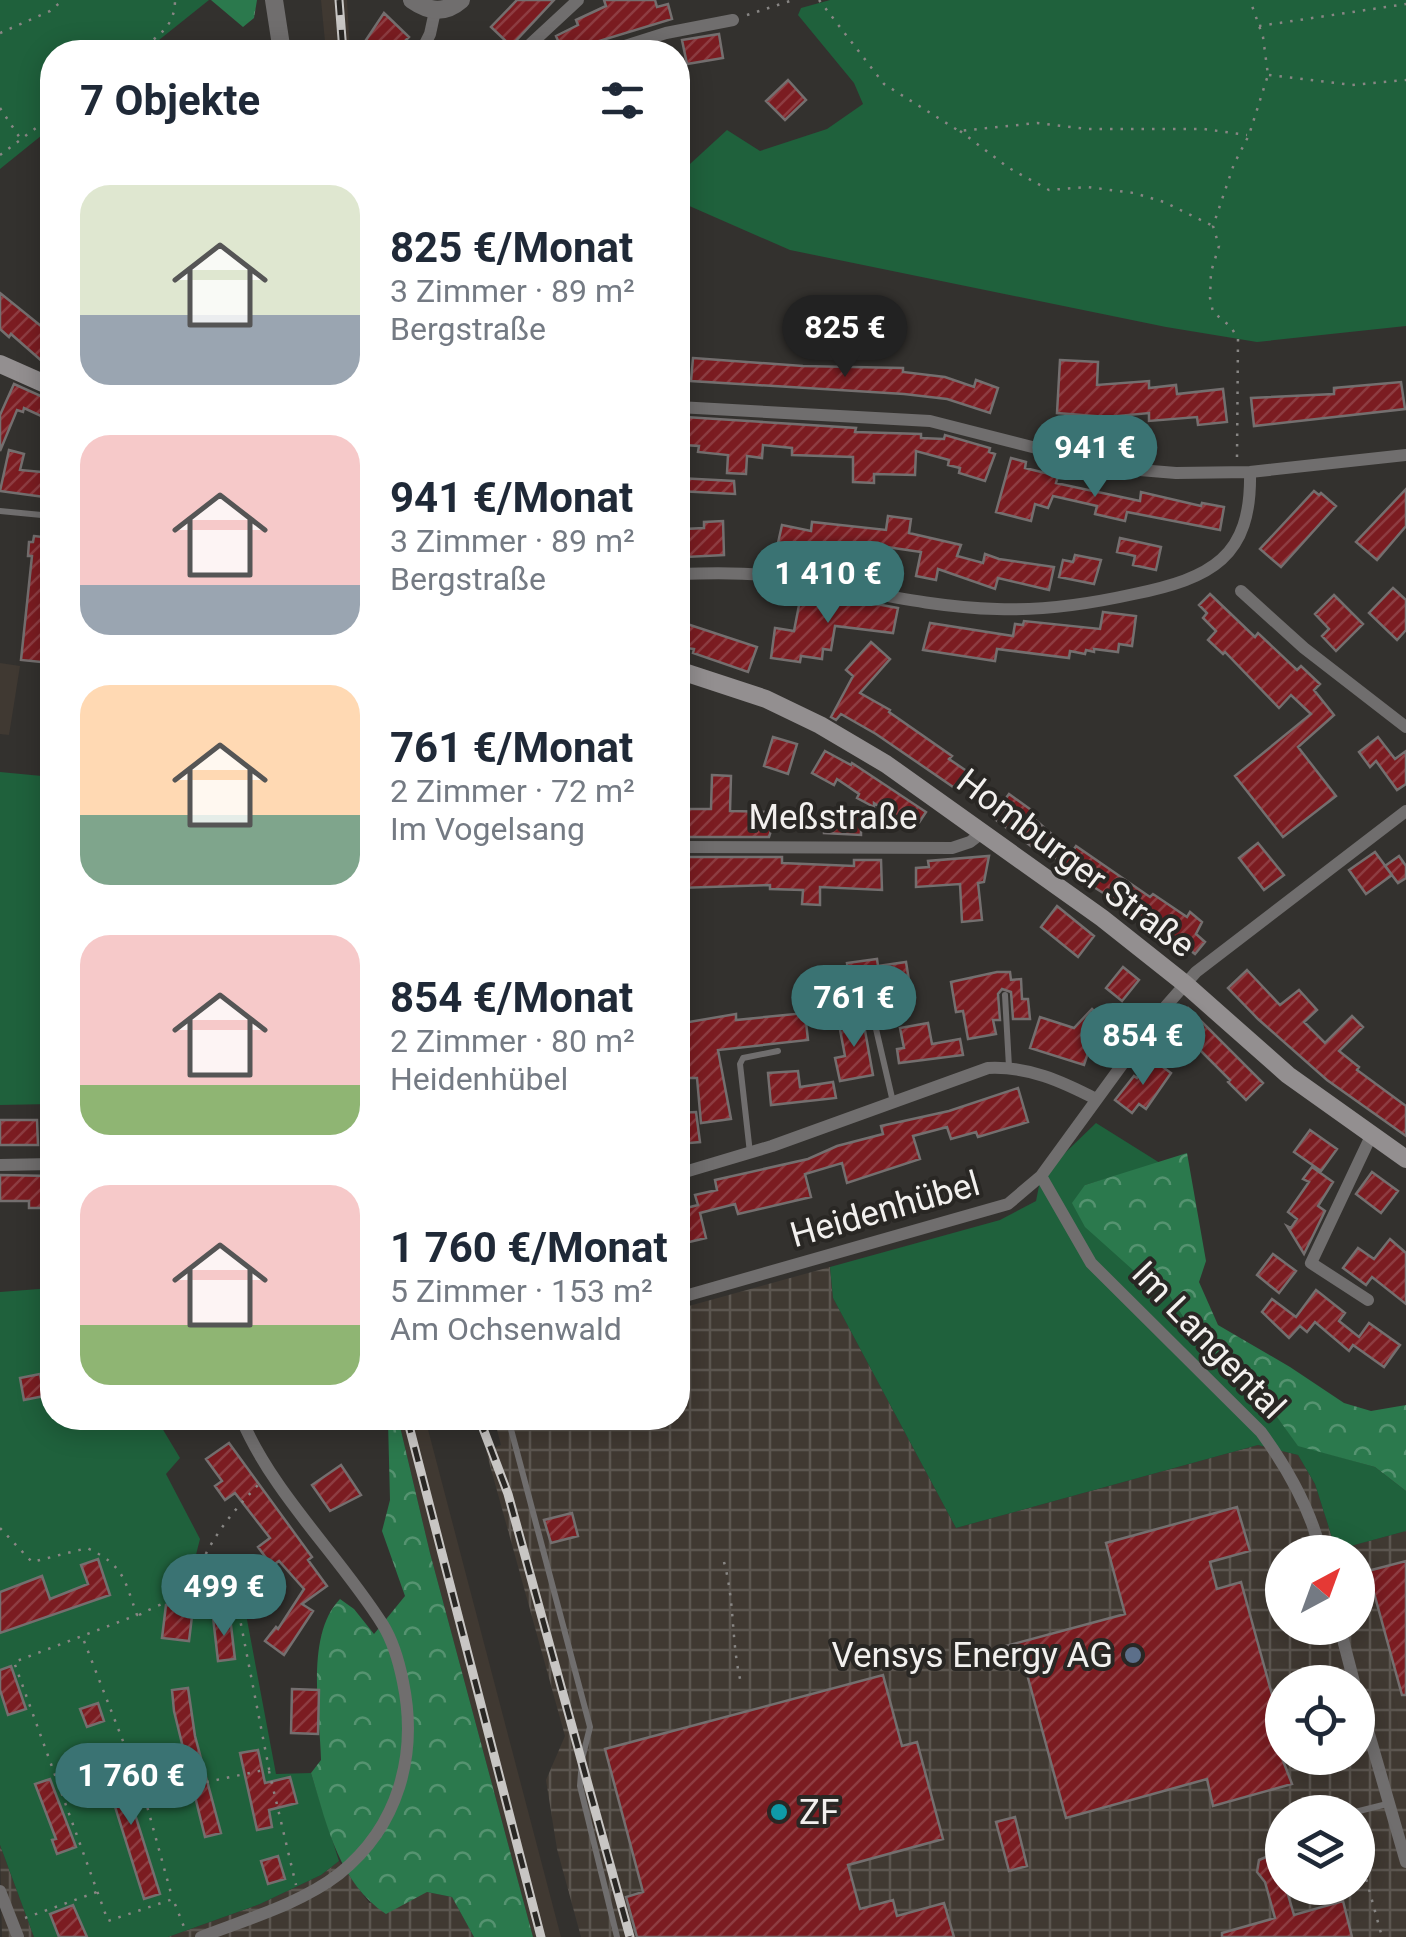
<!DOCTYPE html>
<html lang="de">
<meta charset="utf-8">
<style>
:root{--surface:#fff;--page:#f2f2f3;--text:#1f2937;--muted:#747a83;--accent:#3a7373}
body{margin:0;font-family:Roboto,sans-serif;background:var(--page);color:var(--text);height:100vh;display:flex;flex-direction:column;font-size:38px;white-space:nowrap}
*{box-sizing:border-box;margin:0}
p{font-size:32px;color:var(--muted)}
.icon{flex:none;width:55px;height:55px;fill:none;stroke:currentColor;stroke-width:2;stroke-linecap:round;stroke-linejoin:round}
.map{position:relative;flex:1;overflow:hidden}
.details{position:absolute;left:40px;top:40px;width:650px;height:1390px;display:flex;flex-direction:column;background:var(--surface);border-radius:40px;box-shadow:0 5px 25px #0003}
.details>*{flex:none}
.needle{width:65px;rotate:41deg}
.controls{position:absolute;left:1265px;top:1535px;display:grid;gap:20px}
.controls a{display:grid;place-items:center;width:110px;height:110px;border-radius:50%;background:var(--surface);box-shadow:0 5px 25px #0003;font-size:50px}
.price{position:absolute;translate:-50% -85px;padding:0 22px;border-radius:35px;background:var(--accent);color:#fff;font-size:32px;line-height:65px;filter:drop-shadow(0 2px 5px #0008)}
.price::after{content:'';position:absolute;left:50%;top:60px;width:30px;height:22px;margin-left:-15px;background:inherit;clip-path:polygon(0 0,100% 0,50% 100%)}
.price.current{background:#222;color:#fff}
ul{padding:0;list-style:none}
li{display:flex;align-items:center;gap:30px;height:250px;padding:0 40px}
li span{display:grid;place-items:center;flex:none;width:280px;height:200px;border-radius:30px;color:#555}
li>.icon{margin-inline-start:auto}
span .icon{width:120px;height:120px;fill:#fffc;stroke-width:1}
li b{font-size:42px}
h2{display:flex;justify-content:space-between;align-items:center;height:120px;padding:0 40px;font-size:42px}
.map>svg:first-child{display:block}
.built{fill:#403932}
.industrial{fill:url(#industrial-grid);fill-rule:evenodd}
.green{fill:#1f613c}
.forest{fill:url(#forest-crowns)}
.building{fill:url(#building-hatch);stroke:#746f6f;stroke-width:2.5}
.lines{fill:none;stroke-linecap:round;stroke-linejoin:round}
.path{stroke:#888684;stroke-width:2.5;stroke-dasharray:2.5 8;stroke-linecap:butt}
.service{stroke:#706e6e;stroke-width:6}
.minor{stroke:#706e6e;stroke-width:12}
.tertiary{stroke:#706e6e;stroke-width:18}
.secondary{stroke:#938f90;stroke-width:18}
.rail-casing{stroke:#c8c6c4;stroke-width:9}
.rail{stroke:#292724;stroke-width:5;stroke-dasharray:15;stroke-linecap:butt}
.service-dot{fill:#5c6f8a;stroke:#292724;stroke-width:4}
.culture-dot{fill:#0f9aa8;stroke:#292724;stroke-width:4}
.labels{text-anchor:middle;stroke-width:8;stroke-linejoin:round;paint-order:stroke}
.street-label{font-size:35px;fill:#f2f0ee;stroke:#292724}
.poi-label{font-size:35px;fill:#f2f0ee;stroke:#292724;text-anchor:end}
</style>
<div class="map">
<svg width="1406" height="1937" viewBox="0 0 1406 1937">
<defs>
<pattern id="industrial-grid" width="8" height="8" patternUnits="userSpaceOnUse" patternTransform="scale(2.5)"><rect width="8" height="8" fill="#403932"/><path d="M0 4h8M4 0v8" fill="none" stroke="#5c5650"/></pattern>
<pattern id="forest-crowns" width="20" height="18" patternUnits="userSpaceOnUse" patternTransform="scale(2.5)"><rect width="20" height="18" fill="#2b794d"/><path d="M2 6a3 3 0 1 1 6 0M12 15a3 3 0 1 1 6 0" fill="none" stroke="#559370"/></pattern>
<pattern id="building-hatch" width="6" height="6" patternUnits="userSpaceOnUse" patternTransform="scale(2.5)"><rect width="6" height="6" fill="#7b1c21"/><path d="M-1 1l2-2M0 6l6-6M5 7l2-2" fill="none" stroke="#8e3d42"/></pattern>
</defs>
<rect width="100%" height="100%" fill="#33312e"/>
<path class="built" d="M321 0H347L350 52H326Z
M0 663 20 666 9 735 0 734Z
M398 1418H425L561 1937H533L430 1553Z"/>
<path class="industrial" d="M830 1267 833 1298 956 1528 1258 1445 1298 1455 1315 1484 1336 1550 1406 1531V1937H581L557 1849 546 1780 565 1736 486 1451 501 1445 494 1418H678V1309ZM1282 1552H1358V1628H1282ZM1282 1682H1358V1758H1282ZM1282 1812H1358V1888H1282Z
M0 1845 34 1937H2Z
M339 1861 369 1903 427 1892 452 1897 474 1937H168L260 1904 321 1875Z"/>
<path class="green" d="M0 0H209L144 52H52V127L0 169Z
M830 0H1406V326L1257 342 1166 327 790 250 678 201V175L727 130 760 151 827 129 863 104 854 83 798 15 801 8Z
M0 772 42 776 52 891V1104L0 1105Z
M1096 1123 1160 1163 1085 1185 1153 1270 1191 1329 1266 1402 1298 1445 1375 1467 1406 1491V1531L1336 1550 1315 1484 1298 1455 1258 1445 956 1528 833 1298 830 1267 1000 1220 1036 1201 1041 1176Z
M52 1288V1418H156L180 1458 166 1474 200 1539 188 1586 245 1609 276 1774 311 1773 339 1861 321 1875 260 1904 168 1937H34L0 1845V1292Z"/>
<path class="forest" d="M211 0H257L254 18 243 27Z
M1187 1153 1206 1261 1199 1282 1218 1325 1290 1367 1344 1403 1371 1411 1406 1405V1491L1375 1467 1298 1446 1266 1402 1191 1329 1153 1270H1133L1085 1227 1072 1203 1085 1185Z
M398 1418 430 1553 533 1937H474L452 1897 427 1892 386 1914C338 1882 327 1824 311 1773L321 1760C320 1712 305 1635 340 1599L354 1609 374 1634 405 1596 382 1531 390 1500 388 1421Z"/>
<path class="building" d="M517 0H554L511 46 491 27Z
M604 0H655L657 7 668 4 672 19 563 52 556 36 578 25 576 20 606 6Z
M384 13 409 37 394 52H358Z
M719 34 723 58 687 64 682 40Z
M788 80 806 100 785 120 766 101Z
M0 293 41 326 52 313V370L11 334 9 337 0 329Z
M693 358 803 366 903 368V372L945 377 974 387 976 380 998 388 990 413 947 399 904 394 691 381Z
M1060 360 1098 362 1097 385 1149 381V388L1176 385 1177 394 1223 389 1227 422 1198 425 1197 417 1149 421V413L1107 417 1057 413Z
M1401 382 1405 409 1254 426 1251 398 1334 394V388Z
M14 384 52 401V421L24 408 23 412 17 410 0 451V415Z
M685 417 856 428 855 432 921 434V438L944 439 945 435 990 448 989 452 995 454 985 481 959 473 960 468 948 465 949 460 916 451 915 475 874 474V483L853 482V457L792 455V448L763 445 762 458 747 456 746 474 727 473 728 455 698 452 699 446 684 445Z
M9 450 24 454 20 470 52 473V498L0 491Z
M1011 458 1026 462 1025 468 1058 476 1056 483 1079 488 1140 501 1141 492 1201 506 1202 503 1224 507 1220 530 1127 512 1125 521 1095 514 1097 506 1053 496 1048 508 1035 504 1031 521 996 512Z
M678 478 734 481 735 494 678 491Z
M1406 489V526L1377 560 1356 542Z
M1314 491 1319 495 1321 493 1336 506 1281 567 1260 549Z
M888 516 911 519 909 533 961 545 957 556 983 563 985 554 999 559 1054 567 1049 590 998 578 995 589 938 569 936 580 916 576 921 552 859 543 857 554 840 552 838 565 776 552 782 525 811 531 812 522 886 530Z
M723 521 724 555 686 557 685 529 704 528V522Z
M34 536 52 538V663L21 660 32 556H28L29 542H33Z
M1120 538 1161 547 1156 570 1133 565 1135 556 1117 552Z
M1075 555 1101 560 1094 584 1059 577 1063 560 1073 562Z
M1393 588 1406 600V630L1397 640 1369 613Z
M1210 594 1255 637 1258 633 1297 670 1301 666 1320 684 1314 690 1334 715 1298 747 1336 796 1283 837 1235 776 1311 714 1291 695 1279 708 1225 652 1223 654 1208 640 1216 631 1203 618 1207 613 1199 605Z
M801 595 832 601 833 596 898 608 893 633 835 626 831 650 823 649 822 659 801 656 800 662 771 658 775 628 794 631Z
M1334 595 1363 624 1336 651 1322 636 1329 629 1315 614Z
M1103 612 1136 616 1132 646 1119 644 1118 652 1094 649V652L1086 650 1085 654 1070 651 1069 658 997 649 995 661 923 650 930 623 1013 636 1015 624 1023 625 1024 621 1100 629Z
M684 623 757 647 748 672 693 653 694 649 679 647Z
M871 642 890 659 860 693 890 710 889 712 952 756 949 759 971 774 959 791 876 734 841 714 836 720 831 717 853 676 846 670Z
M773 737 797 744 788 774 764 766Z
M1378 737 1395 759 1406 751V784L1397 790 1376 761 1370 767 1359 752Z
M825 751 851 765 852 763 926 812 914 830 874 803V807L857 798 859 794 837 779 834 785 812 773Z
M712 775 731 776 730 811 777 812 769 837H678V809H711Z
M1009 794 1034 812 1031 816 1072 852 1076 846 1150 897 1153 894 1187 917 1190 912 1202 922 1196 934 1205 942 1195 954 1186 947 1183 950 1138 915 1062 867 1064 864 1042 848 1039 852 992 817Z
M825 809 873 811 871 828 861 827V835L824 833Z
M1258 843 1284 875 1264 890 1239 858Z
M1375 852 1392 875 1366 894 1349 870Z
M989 856 984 882 978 883 982 920 962 922 960 884 916 887V868L929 867 928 861Z
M1399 856 1406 866V878L1398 883 1385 866Z
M678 857H782V863L854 866V860H881L882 890 820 887V905L802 904 803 890 770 889V885L678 888Z
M1057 906 1094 936 1078 957 1041 927Z
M877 959 878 966 906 962 910 987 882 991 879 973 849 977 847 963Z
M1123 967 1139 980 1122 1001 1106 988Z
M1247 970 1280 1005 1299 990 1317 1010 1304 1022 1325 1043 1352 1016 1363 1027 1339 1051 1359 1067 1357 1070 1406 1106V1136L1327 1080 1258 1019 1228 988Z
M997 972H1010L1011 980 1021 979 1022 999H1028L1030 1019H1013L1011 992 1002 989 998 994 1000 1020H993L996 1034 968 1039 963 1011 956 1012 951 982Z
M1188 1008 1263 1083 1246 1100 1228 1082 1230 1080 1173 1023Z
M1092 1009 1105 1022 1095 1032 1084 1065 1030 1048 1040 1017 1074 1028Z
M805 1013 808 1040 718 1050 731 1119 701 1123 697 1078H688L681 1031 685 1030 683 1023 736 1014V1020Z
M862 1014 873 1075 840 1081 835 1058 845 1056 838 1019Z
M928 1023 932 1044 960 1039 963 1055 899 1063 897 1049 904 1048 900 1028Z
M1156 1062 1171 1073 1146 1109 1139 1104 1132 1113 1115 1100 1134 1076 1137 1078 1143 1070 1148 1074Z
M798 1071 800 1087 833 1082 836 1098 771 1105 768 1073Z
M1018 1088 1028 1122 978 1137 976 1132 951 1139 947 1127 913 1136 920 1159 847 1183 842 1163 805 1174 811 1197 738 1214 735 1204 700 1213 706 1238 681 1244 678 1210 698 1205 695 1195 717 1190 715 1180 808 1159 837 1146 883 1134 881 1126 949 1111Z
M696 1112 700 1142 678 1144V1113Z
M0 1120H37L38 1145H0Z
M1310 1130 1337 1149 1321 1171 1294 1152Z
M1312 1167 1333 1182 1318 1206 1325 1211 1304 1254 1287 1226 1291 1228 1297 1219 1288 1212 1309 1182 1303 1179Z
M1372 1172 1398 1191 1381 1213 1356 1194Z
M0 1175 52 1176V1202H49V1208H29V1201H0Z
M1390 1239 1406 1253V1304L1372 1277 1366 1285 1343 1268 1358 1248 1374 1259Z
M1273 1254 1296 1271 1279 1293 1257 1275Z
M1316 1290 1345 1313 1339 1321 1359 1337 1369 1323 1400 1345 1384 1367 1353 1345 1349 1351 1315 1322 1307 1332 1300 1326 1289 1338 1262 1312 1272 1299 1296 1317Z
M40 1374 44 1396 24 1400 20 1378Z
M229 1443 312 1557 308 1560 327 1586 302 1604 313 1611 284 1655 265 1641 276 1627 278 1629 304 1589 279 1561 272 1566 258 1547 270 1538 235 1493 225 1500 215 1486 222 1481 206 1459Z
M341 1465 361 1495 330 1511 312 1485Z
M1237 1507 1250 1551 1210 1562 1217 1589 1241 1582 1282 1731V1758L1292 1784 1213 1806 1207 1779 1066 1818 1024 1663 1007 1668 1002 1647 1125 1614 1106 1543Z
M572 1513 578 1536 551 1543 544 1520Z
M98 1559 110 1595 0 1633V1592L42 1576 50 1599 88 1584 81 1565Z
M1406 1561V1695H1402L1368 1571Z
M166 1605 193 1608 189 1641 162 1638Z
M213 1617H230L235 1659 218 1661Z
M11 1666 26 1709 8 1715 0 1690V1670Z
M883 1675 902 1746 917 1742 943 1839 848 1865 860 1909 893 1900 897 1916 944 1903 954 1937H637L626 1897 643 1892 605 1749Z
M188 1688 195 1736 221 1833 205 1837 174 1711 172 1690Z
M292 1689 319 1690 318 1734 291 1733Z
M98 1703 104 1721 87 1727 80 1709Z
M258 1750 265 1783 290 1777 297 1803 269 1810 272 1827 257 1830 240 1753Z
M117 1757 160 1894 144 1899 101 1762Z
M50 1779 76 1847 57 1854 52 1840 56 1839 35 1784Z
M1015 1817 1027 1866 1009 1871 996 1822Z
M1271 1855 1282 1864V1888H1286L1294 1915 1343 1901 1352 1937H1222V1933L1275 1918 1265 1882 1257 1872 1259 1860Z
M278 1856 285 1879 268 1884 261 1861Z
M73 1905 87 1937H59L50 1914Z"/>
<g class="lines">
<path class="path" d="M819 0 884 84 959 131 1037 123 1088 129H1204L1247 135
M747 15 793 0
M1259 26 1406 4
M0 33 50 11 63 0
M137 52C157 36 175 28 175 0
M1269 75 1352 85 1406 80
M0 108 20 138
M960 131 1009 168 1049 190 1087 187 1134 193 1164 202 1211 225
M0 155 52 116
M1237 457 1238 339 1231 327 1213 312 1210 298 1211 272 1219 246 1213 226 1234 164 1249 135 1268 75 1263 37 1250 0
M0 1528 32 1562 87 1548C124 1565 124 1579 137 1615L14 1662 108 1921 173 1899 186 1932
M724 1562C735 1602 731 1643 741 1683
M190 1593C204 1547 227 1517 260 1483
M139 1615C187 1590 190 1595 239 1614L269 1769 144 1795
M84 1641 144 1795 172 1897
M269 1771 296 1885
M1358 1849 1382 1937
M25 1918 97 1892"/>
<path class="service" d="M0 511 52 516
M866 986 893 1102
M1005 995 1009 1067
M750 1153 740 1064 743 1058 778 1051
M508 1418 590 1727 582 1759 580 1786 617 1937
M1355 1812 1387 1804"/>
<path class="minor" d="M421 52 430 34 435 11
M522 52 578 0
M606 52 666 33 733 20
M678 407 930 421 1115 468 1176 473 1250 472 1406 455
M678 574C706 573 734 572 762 575 840 584 918 607 997 609 1043 611 1089 604 1134 594 1211 578 1252 558 1250 472
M1241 591 1304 648 1406 727
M678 847 952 848 970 842 983 832
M0 1165 52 1164
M678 1174 772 1146 988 1068C1028 1066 1061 1081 1096 1099
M1041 1176 1091 1263 1261 1432C1288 1469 1310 1508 1321 1552
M678 1298 1008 1204 1041 1176 1159 1014 1196 972 1406 811
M1368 1300 1311 1263 1371 1136
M1340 1628 1354 1682
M1358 1696 1406 1862
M0 1891 18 1937
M201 1937C247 1919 300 1904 339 1874 399 1826 418 1754 403 1682 399 1662 394 1643 383 1625 339 1555 273 1494 241 1418"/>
<path class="tertiary" d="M274 0 282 52
M412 0C429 12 445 14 461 0"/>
<path class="secondary" d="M0 364 52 387
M678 670 766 699 820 725 886 764 1102 918 1184 983 1288 1075 1406 1159"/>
<defs>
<path id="rail" d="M339 0 343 52
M407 1418 541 1937
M479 1418 508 1494 630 1937"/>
</defs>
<use href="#rail" class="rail-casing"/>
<use href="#rail" class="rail"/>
</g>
<circle class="service-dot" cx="1133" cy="1655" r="10"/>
<circle class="culture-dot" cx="779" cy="1812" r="10"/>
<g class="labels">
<g class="street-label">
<text x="833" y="829">Meßstraße</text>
<text transform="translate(1076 863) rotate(37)" y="12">Homburger Straße</text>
<text transform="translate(885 1209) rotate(-16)" y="12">Heidenhübel</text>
<text transform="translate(1209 1340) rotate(46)" y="12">Im Langental</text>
</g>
<g class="poi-label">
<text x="1113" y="1667">Vensys Energy AG</text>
<text x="799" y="1824" text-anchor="start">ZF</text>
</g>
</g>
</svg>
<div class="controls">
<a><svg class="needle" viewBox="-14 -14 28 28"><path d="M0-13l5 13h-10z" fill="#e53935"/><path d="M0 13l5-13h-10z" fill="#747a83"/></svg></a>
<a><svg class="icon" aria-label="locate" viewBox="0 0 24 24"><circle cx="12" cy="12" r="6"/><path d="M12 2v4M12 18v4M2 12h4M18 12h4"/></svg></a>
<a><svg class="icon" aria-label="layers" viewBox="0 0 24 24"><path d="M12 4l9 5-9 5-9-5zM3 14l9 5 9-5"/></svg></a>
</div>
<b class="price current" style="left:845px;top:380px">825 €</b>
<b class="price" style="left:1095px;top:500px">941 €</b>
<b class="price" style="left:828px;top:626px">1 410 €</b>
<b class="price" style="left:854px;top:1050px">761 €</b>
<b class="price" style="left:1143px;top:1088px">854 €</b>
<b class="price" style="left:224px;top:1639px">499 €</b>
<b class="price" style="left:131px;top:1828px">1 760 €</b>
<section class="details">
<h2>7 Objekte<svg class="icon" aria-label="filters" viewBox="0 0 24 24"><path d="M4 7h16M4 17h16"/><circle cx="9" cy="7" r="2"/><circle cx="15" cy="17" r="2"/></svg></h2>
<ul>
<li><span style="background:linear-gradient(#dfe7d0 65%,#9aa5b1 0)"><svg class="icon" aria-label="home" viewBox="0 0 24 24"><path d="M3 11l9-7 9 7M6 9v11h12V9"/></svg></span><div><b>825 €/Monat</b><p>3 Zimmer · 89 m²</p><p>Bergstraße</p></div></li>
<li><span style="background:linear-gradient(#f6c9c9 75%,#9aa5b1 0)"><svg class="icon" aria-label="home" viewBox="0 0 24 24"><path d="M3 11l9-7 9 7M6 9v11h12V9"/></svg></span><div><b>941 €/Monat</b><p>3 Zimmer · 89 m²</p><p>Bergstraße</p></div></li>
<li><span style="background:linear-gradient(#ffd9b3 65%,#7fa58c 0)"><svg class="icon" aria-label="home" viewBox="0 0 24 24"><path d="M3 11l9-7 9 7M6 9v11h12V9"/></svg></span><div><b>761 €/Monat</b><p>2 Zimmer · 72 m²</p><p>Im Vogelsang</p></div></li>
<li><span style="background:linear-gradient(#f6c9c9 75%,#8fb573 0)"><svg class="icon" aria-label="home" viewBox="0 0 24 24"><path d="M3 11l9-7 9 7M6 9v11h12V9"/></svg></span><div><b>854 €/Monat</b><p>2 Zimmer · 80 m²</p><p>Heidenhübel</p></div></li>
<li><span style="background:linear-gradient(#f6c9c9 70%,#8fb573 0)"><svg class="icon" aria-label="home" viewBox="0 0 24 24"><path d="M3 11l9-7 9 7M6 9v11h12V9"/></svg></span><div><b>1 760 €/Monat</b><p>5 Zimmer · 153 m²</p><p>Am Ochsenwald</p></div></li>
</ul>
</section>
</div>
